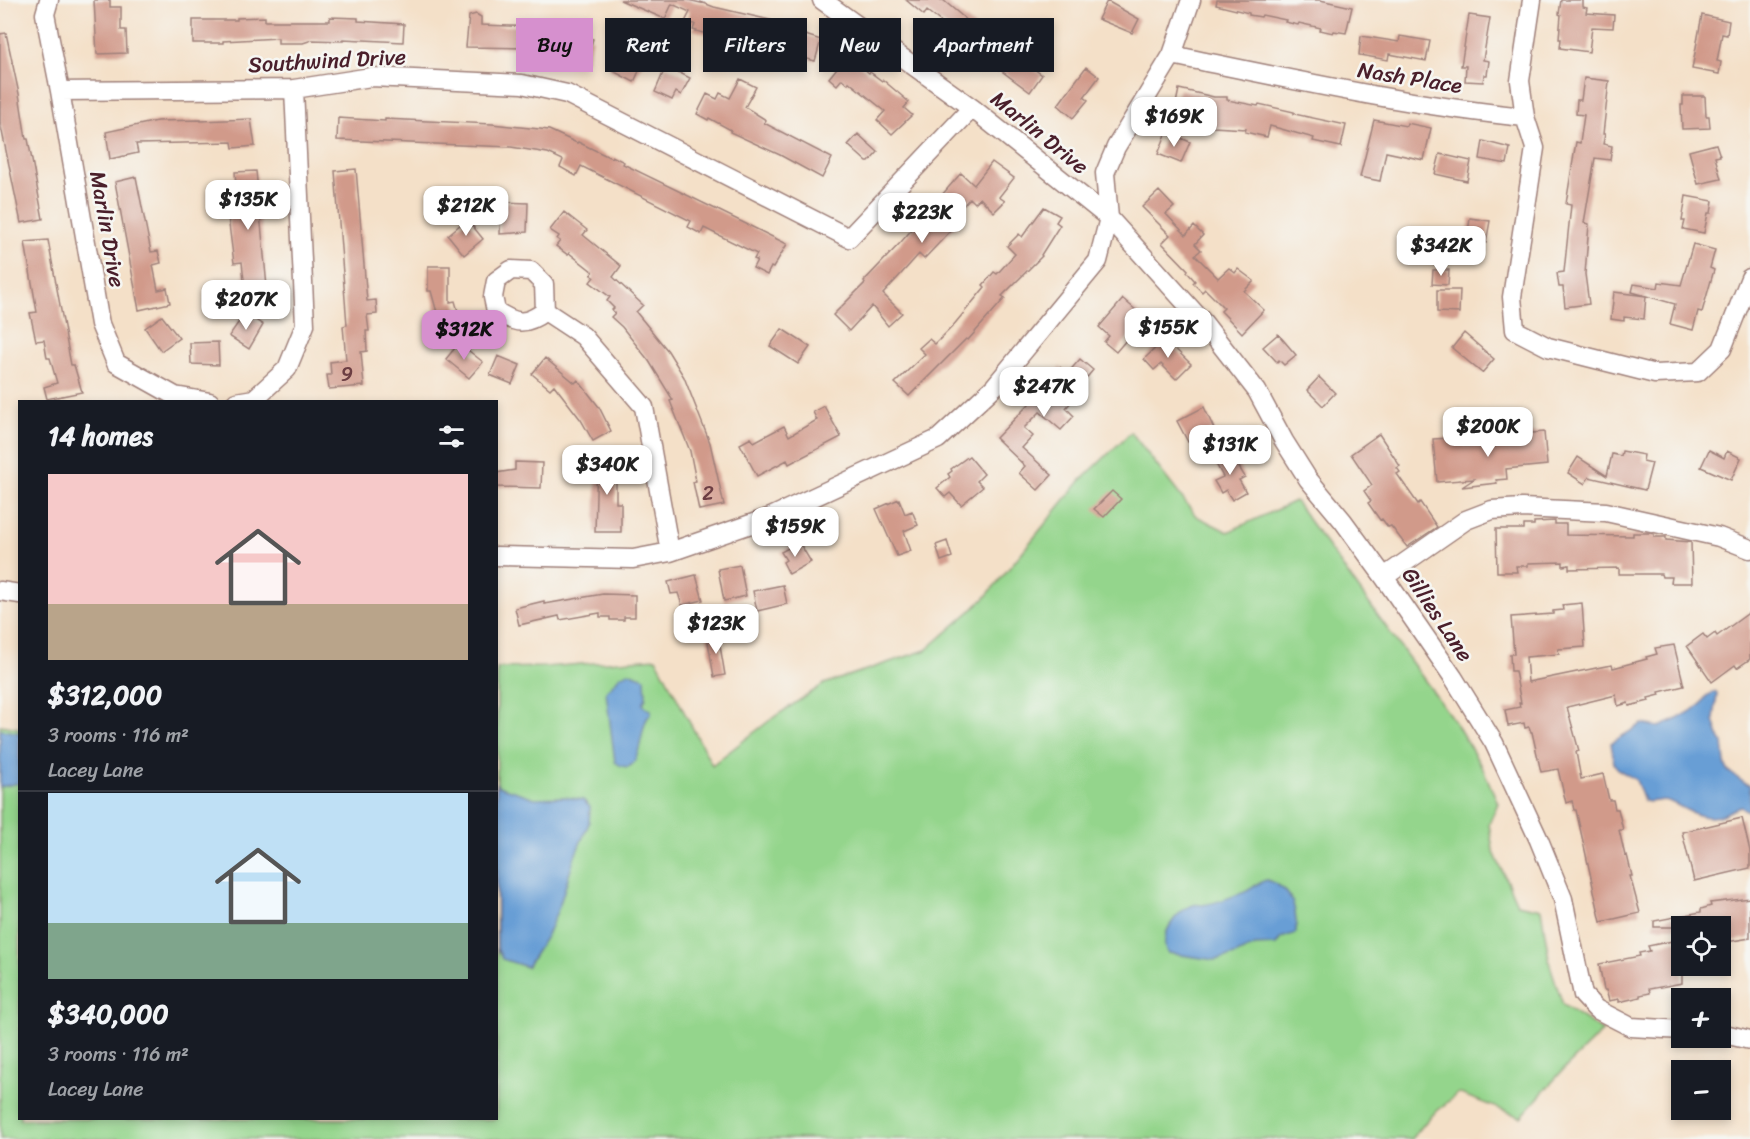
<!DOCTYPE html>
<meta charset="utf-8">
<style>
:root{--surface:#171b24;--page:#20242c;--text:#f1f3f6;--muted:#9ea1a6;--line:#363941;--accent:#d690ce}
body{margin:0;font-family:Sriracha,sans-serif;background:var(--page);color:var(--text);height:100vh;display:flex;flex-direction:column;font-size:22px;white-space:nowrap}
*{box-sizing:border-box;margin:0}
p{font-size:20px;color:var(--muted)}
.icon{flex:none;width:33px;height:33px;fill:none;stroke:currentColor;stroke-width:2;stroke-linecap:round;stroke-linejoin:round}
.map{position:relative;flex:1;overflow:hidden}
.drawer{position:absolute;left:18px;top:400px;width:480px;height:720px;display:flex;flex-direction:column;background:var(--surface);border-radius:0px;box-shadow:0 3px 9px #0003}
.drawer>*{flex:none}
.banner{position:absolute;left:516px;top:18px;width:570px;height:54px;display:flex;gap:12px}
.tools{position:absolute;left:1671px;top:916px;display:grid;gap:12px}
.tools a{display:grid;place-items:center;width:60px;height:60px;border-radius:0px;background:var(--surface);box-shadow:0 3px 9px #0003;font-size:30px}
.price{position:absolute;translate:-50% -51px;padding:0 14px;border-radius:12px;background:#fff;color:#222;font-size:20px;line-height:39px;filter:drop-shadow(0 2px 3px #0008)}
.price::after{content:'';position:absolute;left:50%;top:36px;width:18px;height:14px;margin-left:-9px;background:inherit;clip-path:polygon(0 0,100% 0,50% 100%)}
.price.selected{background:var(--accent);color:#111}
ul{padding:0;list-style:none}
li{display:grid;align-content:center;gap:12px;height:318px;padding:0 30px}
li+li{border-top:2px solid var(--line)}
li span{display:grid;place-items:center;height:186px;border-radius:0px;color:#555}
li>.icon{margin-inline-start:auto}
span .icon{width:108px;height:108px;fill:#fffc;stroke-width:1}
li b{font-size:26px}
h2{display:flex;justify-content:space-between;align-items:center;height:72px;padding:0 30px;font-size:26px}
.chip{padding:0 21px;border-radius:0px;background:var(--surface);box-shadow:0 3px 9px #0003;font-size:21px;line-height:54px}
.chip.selected{background:var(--accent);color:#111}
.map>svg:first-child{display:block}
.green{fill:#94d58c;stroke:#6f7a5c;stroke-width:1.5}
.water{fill:#679ed5;stroke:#585e80;stroke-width:1.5}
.building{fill:#d19a8a}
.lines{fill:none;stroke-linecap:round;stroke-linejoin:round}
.minor-casing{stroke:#9f807a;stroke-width:21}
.minor{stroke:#fff;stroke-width:18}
.labels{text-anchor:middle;stroke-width:5;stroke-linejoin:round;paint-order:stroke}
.number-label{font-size:20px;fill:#6c3e43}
.street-label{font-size:22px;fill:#4a1f2b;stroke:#f6f6f2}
</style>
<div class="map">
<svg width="1750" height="1139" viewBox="0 0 1750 1139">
<rect width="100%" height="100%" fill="#f6f6f2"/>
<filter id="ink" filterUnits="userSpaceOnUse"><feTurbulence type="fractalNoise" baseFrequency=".0167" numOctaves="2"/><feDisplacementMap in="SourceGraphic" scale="12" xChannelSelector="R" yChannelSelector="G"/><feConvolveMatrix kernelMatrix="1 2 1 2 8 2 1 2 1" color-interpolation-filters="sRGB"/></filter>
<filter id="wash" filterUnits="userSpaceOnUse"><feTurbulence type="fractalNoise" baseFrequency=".008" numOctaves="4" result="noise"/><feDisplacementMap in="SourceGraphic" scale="24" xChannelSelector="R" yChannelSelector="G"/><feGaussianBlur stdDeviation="1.35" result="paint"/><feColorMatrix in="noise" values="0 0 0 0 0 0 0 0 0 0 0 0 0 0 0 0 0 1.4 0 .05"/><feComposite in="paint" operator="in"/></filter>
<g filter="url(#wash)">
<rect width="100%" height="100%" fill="#f4e0c8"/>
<path class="green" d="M1131 432 1196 516 1228 532 1295 501 1457 725 1484 771 1498 803 1489 824 1493 850 1517 904 1541 909 1550 965 1563 1005 1603 1031 1562 1071 1521 1117 1458 1093 1428 1119 1412 1139H0V725L19 728 20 1119H496L497 668 545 667 656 658 712 765 774 717 824 684 926 650 984 599 1080 481Z"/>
<path class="water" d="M628 672 645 678 646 697 643 704 646 708 651 710V714C637 722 645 784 615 762L606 692 620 676Z
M1715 692 1717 694 1714 720 1720 740 1723 743 1725 763 1728 771 1746 784 1750 785V812L1741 807C1733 809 1726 814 1718 816 1699 821 1684 807 1668 801 1660 798 1653 804 1644 801L1636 780 1619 770 1614 764 1611 743 1642 724 1659 727 1674 721 1700 706 1706 696Z
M0 730 20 733 19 783 0 787Z
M496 782 498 786 535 798 565 797 583 800 590 807 589 823 575 856 559 907 547 935 527 967 502 959 497 948Z
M1267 880C1293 889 1297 907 1296 933L1281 938 1276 945 1254 946 1235 955 1215 960 1168 953C1157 938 1176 910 1193 905 1195 904 1200 905 1202 905 1215 904 1230 897 1242 893 1252 890 1257 882 1267 880Z"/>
<g id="blocks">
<path class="building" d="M94 0H110V7H121V30H126L127 53 97 54Z
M620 0H688L701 3V2L714 7 770 20 784 25 783 28 821 40 815 61 803 58 801 65 786 61 790 49 709 28 707 34 693 30 695 24 685 22 690 12 672 4 665 19Z
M906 0H943L1014 60 1017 56 1042 75 1030 92 988 61 987 62 968 46 969 44 927 11 924 15Z
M1217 0H1320L1352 7 1346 33 1334 31 1333 33 1320 30 1321 28 1299 23 1298 25 1285 22 1286 20 1262 15 1261 17 1249 15V13L1216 5Z
M1561 0H1583V7L1587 8 1586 13 1614 15 1613 28 1592 27 1589 52 1560 48 1561 39H1559L1561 15 1559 14Z
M1107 1 1139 19 1132 33 1098 19Z
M476 14 481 17V25L542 27 541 50 528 49 527 48 466 47 469 16Z
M1469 15 1490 18 1483 60 1489 61 1487 75H1484L1483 82 1465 81 1466 66H1461Z
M1702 15 1729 21 1727 35 1722 34 1717 61 1721 62 1719 74 1692 69Z
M265 17V21H330V17L358 18V21L404 24 403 42 343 39V41L312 40 303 43H278V38L223 41V43H193V20H237V18Z
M567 31 593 39 586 61 560 51Z
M6 33 19 94 26 139H28L43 219 21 223 0 122V34Z
M1361 36 1399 42 1400 36 1430 41 1426 61 1389 54 1388 60 1359 55Z
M841 49 869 73 870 72 882 81 883 80 909 102 904 108 912 115 892 134 877 120 885 111 849 82 848 84 842 79 837 85 829 78 837 68 828 65Z
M619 50 631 56 633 52 646 56 634 82 609 69Z
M666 66 690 78 681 95 676 92 672 100 655 92Z
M1086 67 1099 77 1084 97 1088 100 1073 118 1058 105Z
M1584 78 1609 81 1603 134H1605L1603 144 1612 146 1610 160 1595 158 1584 223 1589 224 1585 274 1589 304 1565 307 1563 287H1559L1557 273 1564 272 1571 205 1566 204 1576 142 1580 143 1584 115 1576 114 1577 100H1581Z
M740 79 756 87 745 107 766 120 764 123 832 158 822 178 780 155 730 132 731 130 709 118 708 120 697 114 707 94 717 99 720 93 730 98Z
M1179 89 1214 97H1227V100L1258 106 1259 104 1294 112V114L1346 125 1341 147 1313 141 1314 138 1270 126 1267 137 1245 132 1246 129 1213 127V123L1174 113Z
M1683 96H1705L1706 116H1709L1710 128 1682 129 1681 105H1683Z
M338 118 385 121V119L492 124 549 130 577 143 578 142 611 158 612 156 624 162 623 164 787 244 773 268 771 267 767 275 753 268 757 260 754 259 757 254 704 228 701 234 688 227 691 221 581 166 576 176 560 167 563 160 548 153 511 147 337 140Z
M251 119 255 146 233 148 232 142 136 144 138 153 110 159 106 132 157 121 201 120V121Z
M1374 120 1406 126 1407 123 1431 128 1424 160 1386 152 1380 181 1360 177Z
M1167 132 1190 142 1181 163 1158 154Z
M858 134 878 152 869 162H867L848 145Z
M1483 141 1510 148 1507 164 1480 159Z
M1716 144 1720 156 1715 157 1721 179 1698 184 1689 151Z
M1440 154 1471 161 1467 181 1435 174Z
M992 162 1014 178 999 197 1005 201 994 212 980 198 975 203 970 198 952 218 958 223 924 259 919 254 883 294 902 313 888 326 872 306 849 331 833 315 865 283 864 281 901 242 961 173 974 185Z
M356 169 367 301 376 300 377 314 367 315 369 331H366L367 351 361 352 364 386 329 389 327 375H331L330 362 346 360 343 326 347 325 335 171Z
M256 171 267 287 245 289 242 262 234 263 227 209 238 208 235 172Z
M136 177 151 252 158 251 161 263 153 265 158 290 167 288 170 303 139 310 115 182Z
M1159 191 1174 207 1166 214 1186 235 1194 226 1203 235 1195 244 1201 250 1195 255 1218 278 1229 268 1235 273 1238 269 1254 281 1244 291 1264 310 1242 333 1221 311 1224 308 1205 289 1202 292 1193 283 1195 281 1187 272 1188 270 1162 243 1170 235 1142 207Z
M1686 196 1713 201 1711 213H1708L1704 233 1683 229 1685 221H1682Z
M501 202 528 203 527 232 500 234Z
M1044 207 1060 216 1056 222 1060 225 1041 255 1042 256 1002 296 1005 298 968 340 966 339 909 396 895 383 925 354 919 348 929 339 935 344 952 327 985 287 983 285 994 272 997 274 1015 254 1007 246 1019 234 1022 237Z
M564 212 587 230 583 235 621 266 613 277 643 305 636 312 668 351 684 377 710 443 724 505 699 510 693 482 696 481 690 451 670 401 673 400 649 361 622 327 611 317 615 313 612 310 614 308 607 301 610 297 590 282 594 277 591 275 593 272 569 253 568 255 556 246 560 241 557 239 559 236 550 230Z
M1470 218 1490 221 1486 243 1467 241Z
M467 219 483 239 464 255 448 235Z
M48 240 71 365H74L82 392 47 399 44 387 57 383 50 358H47L44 340 36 341 30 313 37 312 25 242Z
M1693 244 1715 250 1710 268 1714 270 1702 312 1698 311 1693 330 1670 324 1675 304 1632 292 1634 284 1658 288 1659 282 1681 285Z
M428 266H450V302L455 301 463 328 443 334 431 291H428Z
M1433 270H1449L1448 285 1432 284Z
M1437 290H1460L1459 313 1437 312Z
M1614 292 1646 296 1644 319 1624 317V321L1611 319Z
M1123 299 1145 318 1116 352 1104 342 1109 336 1099 327Z
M245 313 263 325 249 349 229 336Z
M162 316 179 338 161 351 145 328Z
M782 329 810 347 798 364 770 346Z
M1464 333 1494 359 1482 373 1452 348Z
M1278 334 1296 355 1284 365 1279 360 1277 362 1263 347Z
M1165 339 1191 364 1176 379 1161 364 1154 370 1144 359Z
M218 342 219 365 191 364 190 343Z
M459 343 483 362 469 378 446 359Z
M498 356 520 365 512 384 490 375Z
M545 358 575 383 578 380 599 407 611 431 593 441 581 420 554 385 550 389 532 374Z
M1080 359 1093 370 1074 393 1077 395 1066 408 1074 416 1061 430 1040 412 1024 428 1033 436 1022 448 1052 475 1038 490 1019 473 1025 466 996 438 1030 403 1060 367 1067 374Z
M1319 377 1335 393 1323 406 1307 390Z
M824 406 841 437 789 464 787 460 757 476 740 444 751 438 754 442 784 426 789 436 817 420 813 412Z
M1204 407 1214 429 1188 442 1177 421Z
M1544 432 1547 465 1506 469 1507 479 1496 480 1497 483 1462 487 1474 479 1437 482 1433 439 1453 438 1454 444 1464 443 1465 446 1501 442V439H1506V435Z
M1379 434 1400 466 1397 468 1400 472 1397 474 1418 504 1420 502 1437 527 1407 547 1391 526 1388 527 1382 519 1380 520 1368 503 1371 501 1364 491 1372 485 1351 454Z
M1709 450 1724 458 1727 451 1741 458 1731 480 1701 467Z
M1622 451 1644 455 1643 461 1652 463 1645 490 1589 477 1585 484 1568 473 1578 457 1607 476 1612 454 1621 456Z
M1230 452 1245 477 1239 480 1246 492 1232 500 1226 490 1221 493 1214 481 1223 477 1214 460Z
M969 456 984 474 977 481 983 487 961 505 950 493 945 497 937 488 950 477 948 474 952 471 951 469Z
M597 457H619V479H616V503H621V532H595Z
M515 462 542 463 541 488 496 487V473L515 470Z
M1112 491 1121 499 1104 517 1094 509Z
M899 499 905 514 912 511 918 525 904 531 911 551 897 556 876 509Z
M1555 521V524H1566V535L1633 536V533H1650L1654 534V537H1666V540L1691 542 1692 583H1671L1672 577H1662L1661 574H1619V568L1569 569V565L1563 566V562L1528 563V566H1516L1517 572H1497L1496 529H1524V525H1534V522Z
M947 541 952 557 941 561 936 545Z
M799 542 811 562 789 574 783 562 786 560 781 552Z
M740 565 746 596 724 601 718 569Z
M696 575 703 600 682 605 678 593 671 594 668 582Z
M783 585 787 604 757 611 753 591Z
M603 594 635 595V617H624V620H610V617H600V613L560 620 559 616 519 625 515 608 544 601V604Z
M1582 603 1585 647 1558 649 1559 654 1526 657 1528 682 1606 666 1612 665 1613 668 1647 659 1646 657 1657 654 1655 648 1674 645 1684 686 1659 692 1660 695 1648 698 1649 701 1629 706 1628 703 1618 706 1616 695 1567 707 1579 751 1576 752 1581 779 1603 774 1609 800H1613L1615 809H1618L1623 830H1619L1625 856 1627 855 1632 876H1630L1640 913 1601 922 1576 810H1574L1572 801 1566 803 1558 769 1541 772 1532 732H1531L1529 727 1525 728 1524 723 1508 726 1505 710 1520 707 1519 703H1521L1515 671H1511L1510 654H1514L1511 617 1553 614V611L1563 610 1562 605Z
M1750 612V659L1737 668 1735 665 1712 682 1687 646 1703 634 1707 639 1715 633 1717 636Z
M718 634 725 675 714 677 707 636Z
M1742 818 1750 851V868L1694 881 1682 832Z
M1750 898V938L1720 943V927H1654V921L1701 912V909L1711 906 1710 903Z
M1682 939V983L1649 989 1650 993 1640 995V997L1619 1002V999L1609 1001 1606 990H1604L1599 964 1640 956 1639 953 1650 951 1648 946Z"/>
</g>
</g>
<g filter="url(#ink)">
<use href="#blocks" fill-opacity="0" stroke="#9f807a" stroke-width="1.5"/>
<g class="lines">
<defs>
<path id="minor" d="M49 0 45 14 60 91 100 324 116 363 175 396 210 402
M822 0 972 108 1109 218 1203 322 1257 391 1284 441 1308 479 1343 521 1384 577 1453 677 1494 743 1539 840 1563 899 1583 995 1596 1009 1631 1027 1682 1030
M1532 0 1520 81 1525 117 1535 148 1512 297 1515 330 1548 347 1655 374 1698 372 1722 349 1750 278
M1172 55C1290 79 1405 105 1525 117
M60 91 294 89 371 77 522 84 567 94 849 238 972 108
M545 311 544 284 531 271 511 270 496 281 493 297 496 311C516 324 525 326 545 311L583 336 644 407 670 552
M254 399 287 369 305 325 294 89
M236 402 254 399
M496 556 633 559 670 552 771 517 938 439 994 387 1098 261 1109 218 1105 173 1116 147 1172 55 1191 0
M1384 577 1466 520 1492 510 1522 508 1606 512 1719 537 1750 549
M0 591 20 594
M1720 1033 1750 1040"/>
</defs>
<use href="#minor" class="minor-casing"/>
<use href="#minor" class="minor"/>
</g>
</g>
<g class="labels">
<g class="number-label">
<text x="347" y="381">9</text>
<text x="708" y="500">2</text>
</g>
<g class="street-label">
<text transform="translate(327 60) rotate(-3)" y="8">Southwind Drive</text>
<text transform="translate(1410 77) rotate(9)" y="8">Nash Place</text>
<text transform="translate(1040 132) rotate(39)" y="8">Marlin Drive</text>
<text transform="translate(108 229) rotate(80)" y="8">Marlin Drive</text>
<text transform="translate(1438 614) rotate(56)" y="8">Gillies Lane</text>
</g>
</g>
</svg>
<div class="tools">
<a><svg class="icon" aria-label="locate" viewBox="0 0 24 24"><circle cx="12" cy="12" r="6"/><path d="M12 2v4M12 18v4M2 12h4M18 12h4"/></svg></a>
<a>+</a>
<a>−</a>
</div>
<b class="price" style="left:1174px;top:148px">$169K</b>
<b class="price" style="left:248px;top:231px">$135K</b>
<b class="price" style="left:466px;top:237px">$212K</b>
<b class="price" style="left:922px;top:244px">$223K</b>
<b class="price" style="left:1441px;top:277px">$342K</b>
<b class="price" style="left:246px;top:331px">$207K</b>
<b class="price" style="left:1168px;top:359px">$155K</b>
<b class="price selected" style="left:464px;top:361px">$312K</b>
<b class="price" style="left:1044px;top:418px">$247K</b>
<b class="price" style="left:1488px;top:458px">$200K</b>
<b class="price" style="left:1230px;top:476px">$131K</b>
<b class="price" style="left:607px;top:496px">$340K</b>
<b class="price" style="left:795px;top:558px">$159K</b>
<b class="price" style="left:716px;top:655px">$123K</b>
<div class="banner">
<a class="chip selected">Buy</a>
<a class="chip">Rent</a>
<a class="chip">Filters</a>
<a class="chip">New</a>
<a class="chip">Apartment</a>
</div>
<section class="drawer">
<h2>14 homes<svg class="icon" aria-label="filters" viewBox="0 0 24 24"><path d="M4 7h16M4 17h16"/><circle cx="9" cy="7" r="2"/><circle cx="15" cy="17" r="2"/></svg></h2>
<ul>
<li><span style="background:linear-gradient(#f6c9c9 70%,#b9a48a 0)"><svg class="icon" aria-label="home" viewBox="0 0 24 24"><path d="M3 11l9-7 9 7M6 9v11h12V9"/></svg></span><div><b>$312,000</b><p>3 rooms · 116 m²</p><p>Lacey Lane</p></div></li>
<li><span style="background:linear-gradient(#bfe0f5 70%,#7fa58c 0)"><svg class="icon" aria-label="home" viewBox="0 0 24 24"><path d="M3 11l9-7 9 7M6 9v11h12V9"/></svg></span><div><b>$340,000</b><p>3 rooms · 116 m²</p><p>Lacey Lane</p></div></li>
</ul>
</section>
</div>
